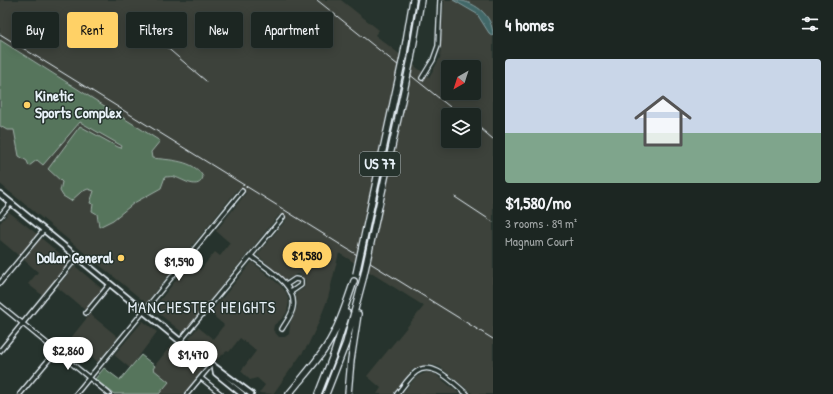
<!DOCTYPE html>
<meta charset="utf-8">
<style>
:root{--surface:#1c2622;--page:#29322f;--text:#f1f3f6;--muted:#a0a5a5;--line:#3a4340;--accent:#ffd166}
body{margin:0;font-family:"Patrick Hand",sans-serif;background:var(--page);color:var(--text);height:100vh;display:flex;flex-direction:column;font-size:15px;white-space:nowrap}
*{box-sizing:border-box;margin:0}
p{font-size:13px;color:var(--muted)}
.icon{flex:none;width:22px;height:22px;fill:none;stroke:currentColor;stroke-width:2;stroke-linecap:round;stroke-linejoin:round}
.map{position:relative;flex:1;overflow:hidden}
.panel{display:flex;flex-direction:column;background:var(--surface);width:340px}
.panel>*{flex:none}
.guide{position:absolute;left:12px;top:12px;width:380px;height:36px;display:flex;gap:8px}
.needle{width:26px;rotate:219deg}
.buttons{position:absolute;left:441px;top:60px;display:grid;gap:8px}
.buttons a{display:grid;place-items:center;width:40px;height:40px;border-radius:4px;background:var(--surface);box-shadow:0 2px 10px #0003,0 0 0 1px var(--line);font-size:20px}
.price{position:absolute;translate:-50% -34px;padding:0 9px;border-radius:14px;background:#fff;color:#222;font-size:13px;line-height:26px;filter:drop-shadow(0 1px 2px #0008)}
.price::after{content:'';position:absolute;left:50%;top:24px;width:12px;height:9px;margin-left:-6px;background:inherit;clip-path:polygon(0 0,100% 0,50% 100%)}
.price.selected{background:var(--accent);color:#111}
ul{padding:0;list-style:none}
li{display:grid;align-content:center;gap:8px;height:212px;padding:0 12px}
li+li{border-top:1px solid var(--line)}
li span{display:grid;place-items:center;height:124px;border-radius:4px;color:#555}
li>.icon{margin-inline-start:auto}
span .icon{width:72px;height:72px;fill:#fffc;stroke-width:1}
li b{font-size:17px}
h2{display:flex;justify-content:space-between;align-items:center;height:48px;padding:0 12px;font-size:17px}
.pill{padding:0 14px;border-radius:4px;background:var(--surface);box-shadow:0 2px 10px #0003,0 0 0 1px var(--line);font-size:14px;line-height:36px}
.pill.selected{background:var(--accent);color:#111}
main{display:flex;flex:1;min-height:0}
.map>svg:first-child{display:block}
.built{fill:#3c423a;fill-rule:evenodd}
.green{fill:#57745c;stroke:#a0b2aa}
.water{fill:#436868;stroke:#859fa2}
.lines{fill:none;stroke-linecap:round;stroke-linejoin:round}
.minor-casing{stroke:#e8f1f8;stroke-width:6}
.major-casing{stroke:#e8f1f8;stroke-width:8}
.highway-casing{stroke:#e8f1f8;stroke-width:8}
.minor{stroke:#26332d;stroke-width:3.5}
.major{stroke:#26332d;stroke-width:4.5}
.highway{stroke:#26332d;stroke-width:5.5}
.rail{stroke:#e8f1f8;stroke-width:1}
.highway-bridge-casing{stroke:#e8f1f8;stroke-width:8;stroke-linecap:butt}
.highway-bridge{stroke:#26332d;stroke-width:5.5}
.poi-dot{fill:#ffd166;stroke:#26332d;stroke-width:1.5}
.labels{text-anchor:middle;stroke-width:3;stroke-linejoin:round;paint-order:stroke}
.shield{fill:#26332d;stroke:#aeb8bb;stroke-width:1}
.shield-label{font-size:14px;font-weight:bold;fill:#e8f1f8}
.poi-label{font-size:15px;font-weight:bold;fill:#e8f1f8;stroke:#26332d;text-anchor:start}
.neighbourhood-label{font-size:16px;letter-spacing:1px;fill:#e8f1f8;stroke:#26332d}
</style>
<main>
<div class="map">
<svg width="493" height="394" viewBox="0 0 493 394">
<rect width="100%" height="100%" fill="#26332d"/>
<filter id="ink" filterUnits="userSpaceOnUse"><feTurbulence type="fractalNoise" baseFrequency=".025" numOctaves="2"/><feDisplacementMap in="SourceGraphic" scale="8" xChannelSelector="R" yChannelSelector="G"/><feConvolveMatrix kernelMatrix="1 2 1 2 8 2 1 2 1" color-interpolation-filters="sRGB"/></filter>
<g filter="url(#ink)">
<path class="built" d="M0 0H341L379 30 375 35 429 77 440 58 444 0H493V394H473L440 367 428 364 412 370 393 394H377L381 388 367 376 424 306 339 253 328 298 318 324 308 345 273 394 259 393 265 385 257 378 250 380 241 371 256 351 240 338 229 352 227 351 216 360 189 338 198 327 213 339 224 325 210 313 252 262 281 286 286 292 289 302 287 312 283 318 274 325 273 330 279 337H285L289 334 290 324 297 307 296 293 304 288 305 280 301 275 297 274 286 280 257 255 286 220 279 215 183 333 153 309 190 262 200 270 215 252 220 256 230 243 216 231 246 193 238 189 146 303 0 184V126L17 131 71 84 0 40ZM448 67H474V93H448ZM448 115H474V141H448Z
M9 212 37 234 19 256 0 240V223Z
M41 238 70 262 42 295 28 284 38 272 24 260Z
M75 266 102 289 85 310 57 287Z
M90 314 118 337 98 362 70 339Z
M143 321 157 332 130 368 114 355Z
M172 344 203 370 183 394H159L169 382 152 369Z
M427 372 435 374 460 394H402L416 377Z"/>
<path class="green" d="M0 40 160 141 151 152 152 158C169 160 195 160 203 177 199 191 184 180 175 177 172 176 169 177 165 177L161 188 134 203 113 220 99 227 97 214 92 211 93 204 90 203 94 191 88 189 81 192 71 201 63 196 60 191 62 182 48 169 80 126 118 147 121 148 122 146 80 122 43 165 37 160 29 166 27 161 19 156 14 130H7L0 126Z
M141 355 155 366 153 369 169 382 159 394H114L95 379 104 368 120 380Z"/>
<path class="water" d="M453 0C473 0 493 14 493 36L489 33 477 14Z"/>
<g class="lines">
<defs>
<path id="minor" d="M422 78 433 60 438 46 440 0
M0 216 11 203
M251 256C265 268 297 284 293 307 292 315 286 322 282 329
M0 283 44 230
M286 285 295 279 301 280V285L291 292
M0 305 109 394
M86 313 110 284
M180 341 283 217
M0 351 77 257
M201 378 221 394
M20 394 56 351
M76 394 242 191
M187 394 211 365
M397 394C403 387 408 378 416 372 433 359 454 384 467 394"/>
<path id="major" d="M0 194 180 341 251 394
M215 368 216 373 242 394"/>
<path id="highway" d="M404 53 413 0
M411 59 421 0
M289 394C301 379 315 364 326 347 339 327 346 304 354 281
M318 394 334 353 347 313
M326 394 346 343 363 279
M348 394 351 360 358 314"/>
</defs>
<use href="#minor" class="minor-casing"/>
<use href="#major" class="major-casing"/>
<use href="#highway" class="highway-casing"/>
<use href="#minor" class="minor"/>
<use href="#major" class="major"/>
<use href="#highway" class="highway"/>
<path class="rail" d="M317 0 460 115
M144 28 206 81
M0 34 493 339
M474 123 493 139
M455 197 493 222"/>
<defs>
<path id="highway-bridge" d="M356 274 404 53
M363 279 411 59"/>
</defs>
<use href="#highway-bridge" class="highway-bridge-casing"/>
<use href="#highway-bridge" class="highway-bridge"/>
</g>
</g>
<g class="poi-dot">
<circle cx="27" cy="105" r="4"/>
<circle cx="121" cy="258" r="4"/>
</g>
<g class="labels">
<rect class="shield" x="360" y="152" width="40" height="24" rx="3"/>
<g class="shield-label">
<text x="380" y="169">US 77</text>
</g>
<g class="poi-label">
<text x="35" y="101">Kinetic<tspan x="35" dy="17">Sports Complex</tspan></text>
<text x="113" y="263" text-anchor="end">Dollar General</text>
</g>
<g class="neighbourhood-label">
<text x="202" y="313">MANCHESTER HEIGHTS</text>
</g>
</g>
</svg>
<div class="buttons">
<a><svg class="needle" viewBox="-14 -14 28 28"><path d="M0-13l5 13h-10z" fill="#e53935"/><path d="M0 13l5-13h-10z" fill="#a0a5a5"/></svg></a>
<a><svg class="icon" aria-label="layers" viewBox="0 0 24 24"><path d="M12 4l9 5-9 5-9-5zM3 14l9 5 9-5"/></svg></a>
</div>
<b class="price selected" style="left:307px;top:276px">$1,580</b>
<b class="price" style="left:179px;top:282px">$1,590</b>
<b class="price" style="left:68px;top:371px">$2,860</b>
<b class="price" style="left:193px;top:375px">$1,470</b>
<div class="guide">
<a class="pill">Buy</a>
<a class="pill selected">Rent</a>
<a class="pill">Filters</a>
<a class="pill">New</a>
<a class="pill">Apartment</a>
</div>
</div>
<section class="panel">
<h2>4 homes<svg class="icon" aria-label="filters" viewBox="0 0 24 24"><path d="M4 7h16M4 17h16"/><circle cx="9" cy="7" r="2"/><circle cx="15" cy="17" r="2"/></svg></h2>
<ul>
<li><span style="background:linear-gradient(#c9d6e8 60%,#7fa58c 0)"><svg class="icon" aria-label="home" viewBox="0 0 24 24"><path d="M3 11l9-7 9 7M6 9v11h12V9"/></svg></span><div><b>$1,580/mo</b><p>3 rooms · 89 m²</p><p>Magnum Court</p></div></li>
</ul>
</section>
</main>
